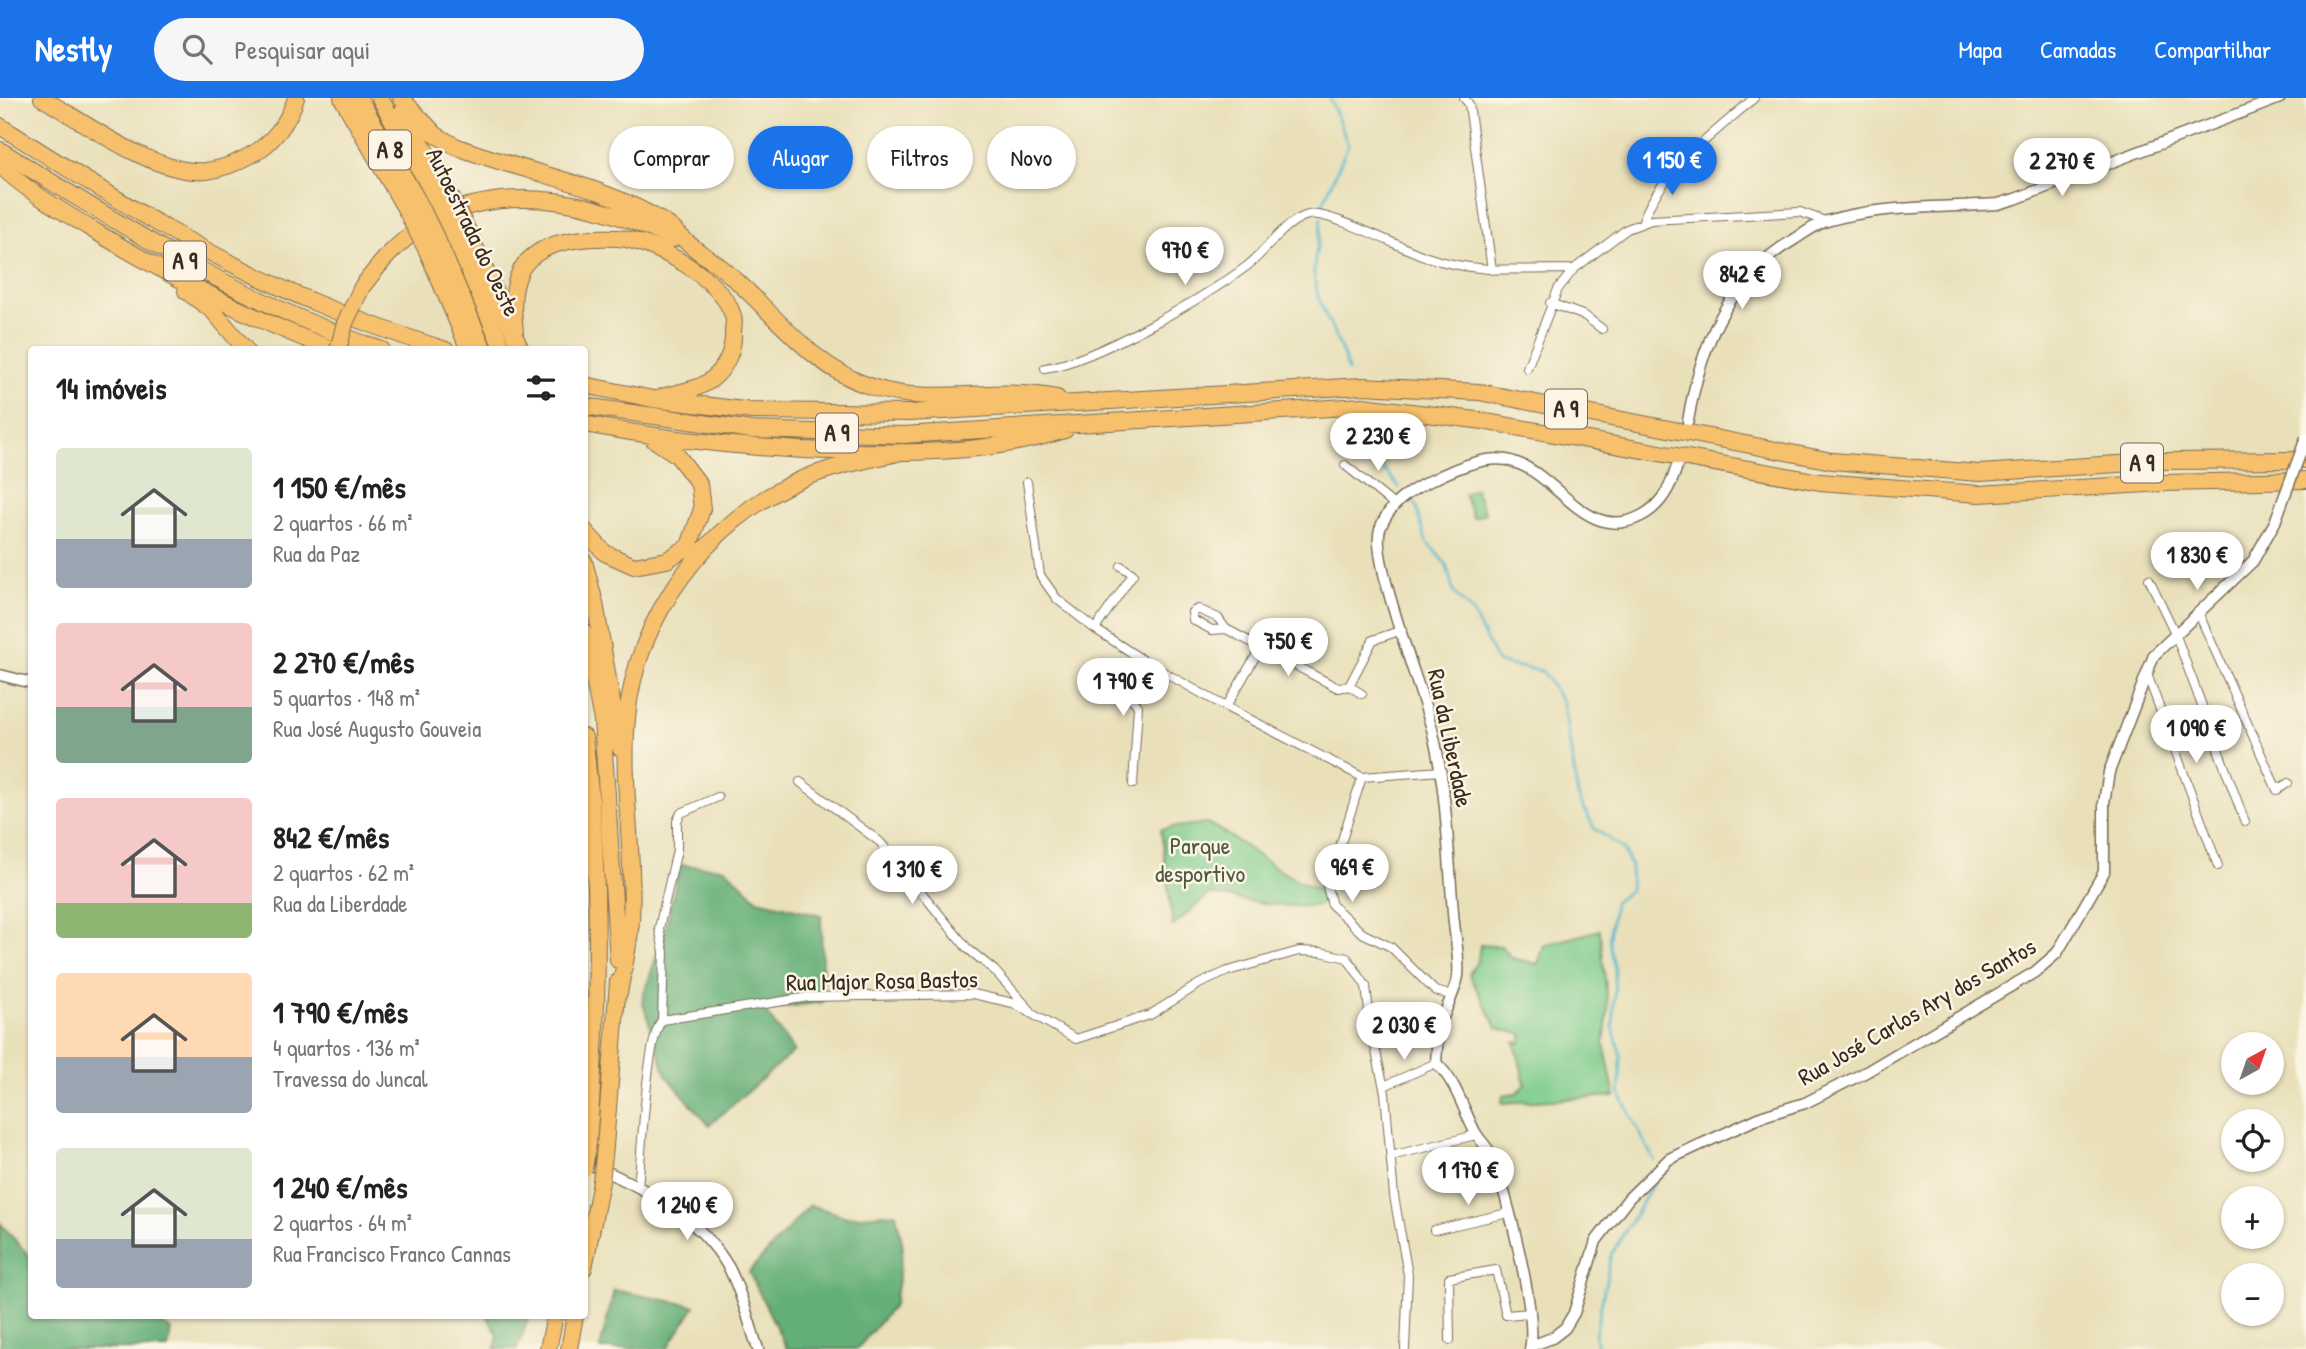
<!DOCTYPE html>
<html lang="pt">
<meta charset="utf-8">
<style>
:root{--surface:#fff;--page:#f6f6f6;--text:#222;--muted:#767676;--accent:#1a73e8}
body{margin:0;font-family:"Patrick Hand",sans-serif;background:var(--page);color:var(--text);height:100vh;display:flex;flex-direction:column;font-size:26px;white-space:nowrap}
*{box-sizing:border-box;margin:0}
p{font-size:23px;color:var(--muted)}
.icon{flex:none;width:38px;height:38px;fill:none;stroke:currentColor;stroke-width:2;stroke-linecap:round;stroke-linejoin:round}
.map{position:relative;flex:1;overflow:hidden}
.details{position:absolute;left:28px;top:248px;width:560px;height:973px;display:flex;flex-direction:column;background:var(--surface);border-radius:7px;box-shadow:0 2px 5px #0004}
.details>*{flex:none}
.hud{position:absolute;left:609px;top:28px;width:665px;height:63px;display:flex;gap:14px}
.needle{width:46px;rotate:40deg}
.controls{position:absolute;left:2221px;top:934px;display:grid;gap:14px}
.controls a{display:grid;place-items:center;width:63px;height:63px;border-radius:50%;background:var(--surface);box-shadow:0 2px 5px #0004;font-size:35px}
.price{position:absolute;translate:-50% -60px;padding:0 16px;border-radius:24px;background:#fff;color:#222;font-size:23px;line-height:46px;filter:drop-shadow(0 2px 4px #0008)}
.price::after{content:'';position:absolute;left:50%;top:42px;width:21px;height:16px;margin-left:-10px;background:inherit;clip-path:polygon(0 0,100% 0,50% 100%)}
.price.current{background:var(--accent);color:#fff}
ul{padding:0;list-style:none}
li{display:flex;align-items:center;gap:21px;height:175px;padding:0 28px}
li span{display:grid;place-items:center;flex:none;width:196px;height:140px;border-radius:7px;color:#555}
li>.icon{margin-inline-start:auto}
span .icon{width:84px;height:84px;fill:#fffc;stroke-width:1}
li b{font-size:30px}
h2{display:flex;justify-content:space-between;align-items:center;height:84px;padding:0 28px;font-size:30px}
.chip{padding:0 24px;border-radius:32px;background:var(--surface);box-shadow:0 2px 5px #0004;font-size:24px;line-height:63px}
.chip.current{background:var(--accent);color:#fff}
header{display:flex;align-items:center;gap:42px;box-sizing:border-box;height:98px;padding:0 35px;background:var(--accent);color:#fff}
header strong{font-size:33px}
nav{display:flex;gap:38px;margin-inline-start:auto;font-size:24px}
.search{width:490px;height:63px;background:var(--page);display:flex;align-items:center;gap:18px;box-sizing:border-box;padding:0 24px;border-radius:38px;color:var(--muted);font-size:26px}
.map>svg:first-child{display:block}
.green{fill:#7bcb8b;stroke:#5b7a54;stroke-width:2}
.forest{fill:#64af77;stroke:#506c4a;stroke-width:2}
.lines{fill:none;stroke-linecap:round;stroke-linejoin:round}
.stream{stroke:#50b8cd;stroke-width:2.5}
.minor-casing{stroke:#786a55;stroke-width:10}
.tertiary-casing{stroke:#786a55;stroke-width:13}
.motorway-casing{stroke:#786a55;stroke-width:18}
.minor{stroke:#fff;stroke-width:8}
.tertiary{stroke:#fff;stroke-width:10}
.motorway{stroke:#f7c06c;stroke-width:16}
.tertiary-bridge-casing{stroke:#786a55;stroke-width:13;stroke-linecap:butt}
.motorway-bridge-casing{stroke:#786a55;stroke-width:18;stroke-linecap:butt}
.tertiary-bridge{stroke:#fff;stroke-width:10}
.motorway-bridge{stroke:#f7c06c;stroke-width:16}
.labels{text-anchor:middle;stroke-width:5;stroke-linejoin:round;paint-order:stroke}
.shield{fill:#fcf5e5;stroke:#75675a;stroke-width:2}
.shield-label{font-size:23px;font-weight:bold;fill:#3b2a1e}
.street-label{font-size:24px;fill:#3b2a1e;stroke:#fcf5e5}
.park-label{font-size:24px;fill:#4e5a3f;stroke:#fcf5e5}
</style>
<header>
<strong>Nestly</strong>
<div class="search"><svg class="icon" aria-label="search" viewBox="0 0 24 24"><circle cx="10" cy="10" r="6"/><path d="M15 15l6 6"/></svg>Pesquisar aqui</div>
<nav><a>Mapa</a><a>Camadas</a><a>Compartilhar</a></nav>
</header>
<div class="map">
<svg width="2306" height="1251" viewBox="0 0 2306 1251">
<rect width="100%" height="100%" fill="#fcf5e5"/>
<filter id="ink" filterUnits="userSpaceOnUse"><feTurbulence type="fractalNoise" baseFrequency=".0143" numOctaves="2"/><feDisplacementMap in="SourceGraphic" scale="14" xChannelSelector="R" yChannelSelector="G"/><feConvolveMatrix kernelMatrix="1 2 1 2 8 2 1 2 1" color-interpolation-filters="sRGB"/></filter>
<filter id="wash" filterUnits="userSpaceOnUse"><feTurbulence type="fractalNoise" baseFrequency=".00686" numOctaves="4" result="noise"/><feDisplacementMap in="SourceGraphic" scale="28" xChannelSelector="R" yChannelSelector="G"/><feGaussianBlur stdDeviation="1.57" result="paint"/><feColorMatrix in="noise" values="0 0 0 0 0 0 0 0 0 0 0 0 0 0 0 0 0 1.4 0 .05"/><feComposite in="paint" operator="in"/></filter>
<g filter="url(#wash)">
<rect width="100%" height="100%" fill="#e9e0ba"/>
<path class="green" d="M1475 391 1485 415 1473 420 1464 396Z
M1207 725C1246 745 1280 780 1321 792L1326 804C1305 816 1235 800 1209 796L1173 828 1161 731Z
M1600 832 1608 911 1604 946 1615 998 1502 1005 1503 997 1517 995 1525 986 1515 944 1521 945 1523 937 1497 930 1469 876 1478 862 1480 847 1501 848 1512 860 1538 866 1544 847Z"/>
<path class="forest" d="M680 767 725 770 758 802 821 817 823 904 764 912 794 953 709 1027 666 977 642 902 665 832Z
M810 1107 847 1119 896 1115 903 1149 894 1207 857 1251H787L749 1174Z
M0 1125 31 1160 32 1218H156L155 1221 171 1232 168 1251H0Z
M614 1192 695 1208 667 1251H600Z
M487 1218H529L517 1251H495L498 1237Z"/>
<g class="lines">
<path class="stream" d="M1320 112 1348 47 1330 0
M1321 120C1322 139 1313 157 1314 175 1316 211 1341 239 1348 273
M1354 326 1357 340 1399 389
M1415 405 1426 443 1446 466 1454 495 1472 514 1498 565 1542 573 1563 605 1578 698 1594 730 1623 751 1631 769 1630 792 1614 805 1609 842 1615 872 1613 929 1621 959 1619 995 1654 1062
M1597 1251 1595 1237 1611 1157 1656 1081"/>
</g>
</g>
<g filter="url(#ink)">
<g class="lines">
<defs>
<path id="minor" d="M1464 0 1469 6 1492 172
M1642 125C1660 73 1714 36 1754 0
M1550 205 1585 218 1602 231
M1045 270C1093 264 1207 198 1247 168 1267 153 1283 124 1308 117 1328 112 1403 151 1427 159 1475 176 1524 171 1574 171
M1527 270 1558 191 1574 171 1627 131 1651 122 1800 114 1825 123
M1345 367 1393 406
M1027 384 1040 477 1057 501 1095 531 1149 566 1226 609 1362 679 1441 673
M2149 481 2175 535 2245 724
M2198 514 2277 692 2288 685
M1095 531 1133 476 1121 468
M1226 531 1212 532 1193 522 1192 514 1198 511 1218 520 1226 531 1338 590 1349 588 1362 596
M2147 576 2218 768
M1349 588 1373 542 1402 532
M1226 609 1261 549
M1362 679 1327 789 1332 807 1362 835 1391 849 1435 893 1451 897
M800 684 880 744 967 850 994 872 1030 912
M1133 686 1138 608 1132 601 1149 566
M662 922 809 899 973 896 1013 905 1076 941 1150 917 1199 886 1228 873 1299 853 1321 854 1347 860 1366 888 1371 931 1385 995 1394 1098 1408 1177 1405 1251
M1384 988 1436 965
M1391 1058 1476 1037
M638 1088C642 1058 646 940 662 922L664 854 659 830 677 752V723L681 715 718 699
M1434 1132 1508 1115
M1450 1242 1449 1180 1496 1172 1506 1217 1531 1215"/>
<path id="tertiary" d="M1688 323C1700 250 1727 180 1795 141 1805 135 1816 126 1827 123 1881 107 1942 110 1998 106L2015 101 2280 0
M0 577 32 585
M584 1064C640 1087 698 1116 729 1170 742 1195 749 1225 758 1251
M1531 1248 1552 1240 1565 1230 1574 1215 1596 1143 1629 1100 1669 1061 1763 1018 1805 1005 1866 974 2035 874 2057 855 2104 774V705L2109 674 2154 557 2253 463 2275 424
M1530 1251C1538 1218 1507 1095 1493 1061 1489 1050 1481 1044 1475 1034 1463 1011 1456 983 1436 965 1437 953 1437 940 1440 928 1445 911 1455 895 1458 878 1460 858 1454 834 1453 814 1448 754 1447 694 1433 635 1423 594 1370 461 1380 431 1389 406 1409 393 1432 382 1454 371 1489 355 1514 364 1559 378 1587 446 1641 418 1661 408 1671 389 1677 368"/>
<path id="motorway" d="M42 0C84 24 156 78 206 73 222 71 237 65 251 57 272 46 289 23 296 0
M342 0 406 112
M359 0 419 105
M380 0 434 97
M401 0 436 37 455 48C524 75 602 85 665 125 675 131 683 142 693 149 702 157 714 163 723 171 772 211 809 269 872 289 932 309 996 287 1057 300
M403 12 448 93
M0 28C101 92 205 159 316 205 359 223 402 238 446 252
M0 52C122 128 245 206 382 252
M0 67C25 92 58 110 88 129 166 176 248 220 334 252
M445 116C521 85 602 106 673 141
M469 135 521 252
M456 142 503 252
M441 150 484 252
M429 157 469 252
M362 189C381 164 398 143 426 127
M186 193 213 213 246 252
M515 234C513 214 511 195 519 176 525 160 544 149 560 145 579 140 598 139 618 140 654 143 723 181 733 218 735 222 733 229 733 234 734 251 726 270 712 281 699 292 678 294 662 299
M584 287 653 301 752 313 909 315 1362 288 1479 294 1832 363 1979 375 2165 363 2306 362
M584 308 752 332 903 337 1362 308 1476 322 1820 384 1979 396 2164 385 2306 382
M584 326C674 343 763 352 855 354 927 355 996 354 1065 332
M584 432 605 455 634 468 667 462 689 448 702 411 699 386 677 357 653 341
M584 463 595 505 620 650
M584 534 602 622 618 862
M584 639C602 775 599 910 588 1046
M619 895C623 871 630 846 631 821 635 755 621 687 627 620 636 519 707 423 800 382 832 368 868 362 902 354
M605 1048 618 884
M584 1170 601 1084
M548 1251 555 1218
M569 1251 575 1218"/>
</defs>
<use href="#minor" class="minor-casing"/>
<use href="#tertiary" class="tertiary-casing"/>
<use href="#motorway" class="motorway-casing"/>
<use href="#minor" class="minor"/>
<use href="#tertiary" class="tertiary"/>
<use href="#motorway" class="motorway"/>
<defs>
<path id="tertiary-bridge" d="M2275 424 2306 340"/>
<path id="motorway-bridge" d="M448 93 469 135
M434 97 456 142
M419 105 441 150
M406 112 429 157
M338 252 345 225 362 189
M584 1071 588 1046
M601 1084 605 1048"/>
</defs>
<use href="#tertiary-bridge" class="tertiary-bridge-casing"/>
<use href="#motorway-bridge" class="motorway-bridge-casing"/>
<use href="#tertiary-bridge" class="tertiary-bridge"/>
<use href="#motorway-bridge" class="motorway-bridge"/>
</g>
</g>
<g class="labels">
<g class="shield">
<rect x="369" y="32.5" width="42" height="39" rx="5"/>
<rect x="164" y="143.5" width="42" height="39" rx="5"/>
<rect x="1545" y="291.5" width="42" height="39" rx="5"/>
<rect x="816" y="315.5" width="42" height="39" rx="5"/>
<rect x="2121" y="345.5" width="42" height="39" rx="5"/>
</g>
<g class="shield-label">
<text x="390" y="60">A 8</text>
<text x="185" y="171">A 9</text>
<text x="1566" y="319">A 9</text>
<text x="837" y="343">A 9</text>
<text x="2142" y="373">A 9</text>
</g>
<g class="street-label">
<text transform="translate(473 134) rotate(64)" y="8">Autoestrada do Oeste</text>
<text transform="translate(1450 640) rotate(78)" y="8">Rua da Liberdade</text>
<text transform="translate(882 883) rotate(-1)" y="8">Rua Major Rosa Bastos</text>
<text transform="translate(1917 914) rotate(-30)" y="8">Rua José Carlos Ary dos Santos</text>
</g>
<g class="park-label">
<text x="1200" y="756">Parque<tspan x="1200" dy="28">desportivo</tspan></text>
</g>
</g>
</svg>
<div class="controls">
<a><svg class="needle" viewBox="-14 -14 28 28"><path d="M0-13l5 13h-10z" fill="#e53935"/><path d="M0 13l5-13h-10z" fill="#767676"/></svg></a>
<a><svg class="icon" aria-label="locate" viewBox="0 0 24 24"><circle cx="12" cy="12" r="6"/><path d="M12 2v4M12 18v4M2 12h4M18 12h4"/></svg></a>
<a>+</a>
<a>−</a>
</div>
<b class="price current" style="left:1672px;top:99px">1 150 €</b>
<b class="price" style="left:2062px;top:100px">2 270 €</b>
<b class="price" style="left:1185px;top:189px">970 €</b>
<b class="price" style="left:1742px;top:213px">842 €</b>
<b class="price" style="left:1378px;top:375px">2 230 €</b>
<b class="price" style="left:2197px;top:494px">1 830 €</b>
<b class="price" style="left:1288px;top:580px">750 €</b>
<b class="price" style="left:1123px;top:620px">1 790 €</b>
<b class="price" style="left:2196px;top:667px">1 090 €</b>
<b class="price" style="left:1352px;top:806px">969 €</b>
<b class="price" style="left:912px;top:808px">1 310 €</b>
<b class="price" style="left:1404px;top:964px">2 030 €</b>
<b class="price" style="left:1468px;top:1109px">1 170 €</b>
<b class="price" style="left:687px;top:1144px">1 240 €</b>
<div class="hud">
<a class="chip">Comprar</a>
<a class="chip current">Alugar</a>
<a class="chip">Filtros</a>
<a class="chip">Novo</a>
</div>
<section class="details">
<h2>14 imóveis<svg class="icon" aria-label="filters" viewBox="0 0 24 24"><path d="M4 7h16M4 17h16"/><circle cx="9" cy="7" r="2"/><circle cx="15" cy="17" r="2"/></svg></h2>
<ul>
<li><span style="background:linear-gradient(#dfe7d0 65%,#9aa5b1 0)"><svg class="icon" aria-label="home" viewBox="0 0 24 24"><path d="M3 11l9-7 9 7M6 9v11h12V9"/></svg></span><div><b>1 150 €/mês</b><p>2 quartos · 66 m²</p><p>Rua da Paz</p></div></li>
<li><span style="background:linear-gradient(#f6c9c9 60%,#7fa58c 0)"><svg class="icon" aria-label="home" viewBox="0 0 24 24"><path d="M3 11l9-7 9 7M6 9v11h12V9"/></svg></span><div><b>2 270 €/mês</b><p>5 quartos · 148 m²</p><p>Rua José Augusto Gouveia</p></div></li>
<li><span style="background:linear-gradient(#f6c9c9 75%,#8fb573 0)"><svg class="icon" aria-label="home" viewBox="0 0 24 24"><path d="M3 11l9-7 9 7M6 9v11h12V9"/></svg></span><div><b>842 €/mês</b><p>2 quartos · 62 m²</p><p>Rua da Liberdade</p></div></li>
<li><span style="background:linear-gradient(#ffd9b3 60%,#9aa5b1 0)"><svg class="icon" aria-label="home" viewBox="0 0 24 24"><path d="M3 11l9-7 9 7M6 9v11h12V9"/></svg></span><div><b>1 790 €/mês</b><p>4 quartos · 136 m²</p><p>Travessa do Juncal</p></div></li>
<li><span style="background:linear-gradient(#dfe7d0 65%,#9aa5b1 0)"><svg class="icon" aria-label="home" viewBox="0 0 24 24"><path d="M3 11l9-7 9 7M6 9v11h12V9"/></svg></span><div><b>1 240 €/mês</b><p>2 quartos · 64 m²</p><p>Rua Francisco Franco Cannas</p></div></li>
</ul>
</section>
</div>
